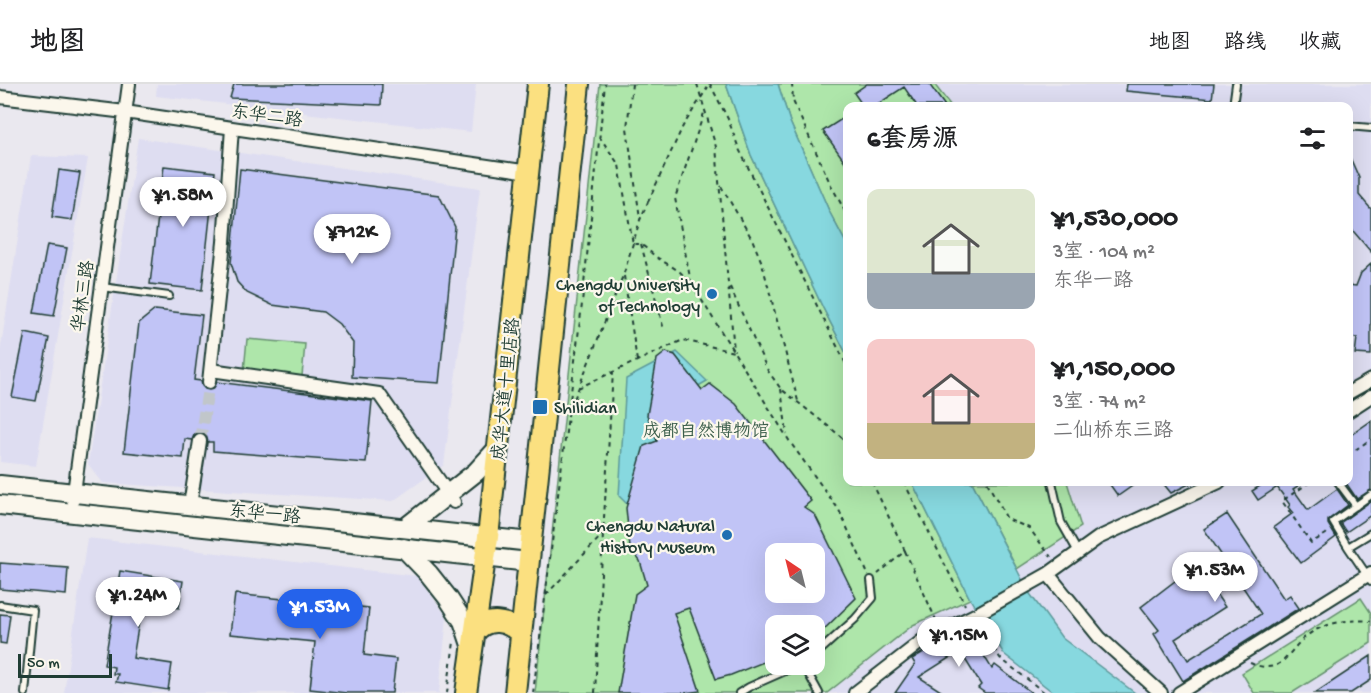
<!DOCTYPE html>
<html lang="zh">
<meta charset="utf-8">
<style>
:root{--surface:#fff;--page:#f6f6f6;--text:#202124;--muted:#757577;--line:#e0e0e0;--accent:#2563eb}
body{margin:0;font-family:"Gochi Hand","LXGW WenKai TC",sans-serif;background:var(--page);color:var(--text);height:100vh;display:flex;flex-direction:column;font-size:22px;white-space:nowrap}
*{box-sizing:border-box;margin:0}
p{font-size:20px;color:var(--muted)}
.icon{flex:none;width:33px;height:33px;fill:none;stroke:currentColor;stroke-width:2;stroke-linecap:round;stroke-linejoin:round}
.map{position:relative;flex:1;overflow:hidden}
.details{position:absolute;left:843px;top:18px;width:510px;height:384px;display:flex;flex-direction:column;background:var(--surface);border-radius:12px;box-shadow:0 6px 24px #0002}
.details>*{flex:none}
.needle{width:39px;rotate:325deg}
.tools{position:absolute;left:765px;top:459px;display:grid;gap:12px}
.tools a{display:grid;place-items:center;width:60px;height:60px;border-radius:12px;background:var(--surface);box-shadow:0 6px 24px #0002;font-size:30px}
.scale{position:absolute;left:18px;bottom:15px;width:94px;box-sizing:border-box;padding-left:6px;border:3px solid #1f3d34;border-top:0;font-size:16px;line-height:21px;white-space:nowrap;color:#1f3d34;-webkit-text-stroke:4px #fbf7ec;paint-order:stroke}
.price{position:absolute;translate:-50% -51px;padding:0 14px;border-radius:21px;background:#fff;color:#222;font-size:20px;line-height:39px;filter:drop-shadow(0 2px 3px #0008)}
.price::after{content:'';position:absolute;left:50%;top:36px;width:18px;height:14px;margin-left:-9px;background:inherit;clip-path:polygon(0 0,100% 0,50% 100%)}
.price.on{background:var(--accent);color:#fff}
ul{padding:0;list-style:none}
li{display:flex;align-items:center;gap:18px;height:150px;padding:0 24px}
li span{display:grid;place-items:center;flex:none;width:168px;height:120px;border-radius:12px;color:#555}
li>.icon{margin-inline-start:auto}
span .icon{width:72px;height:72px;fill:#fffc;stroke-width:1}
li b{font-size:26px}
h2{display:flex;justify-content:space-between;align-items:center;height:72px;padding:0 24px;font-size:26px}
header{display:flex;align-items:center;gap:36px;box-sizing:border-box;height:84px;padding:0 30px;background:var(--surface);border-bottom:2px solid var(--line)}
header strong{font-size:28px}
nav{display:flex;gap:33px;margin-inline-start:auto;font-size:21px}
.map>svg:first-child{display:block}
.built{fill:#deddf1;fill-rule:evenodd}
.green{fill:#aee6aa;stroke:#66926f;stroke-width:1.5;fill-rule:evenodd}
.water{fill:#87d8df;stroke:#5d9a9b;stroke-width:1.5}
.building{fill:#c1c4f6;stroke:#1f3d34;stroke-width:1.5;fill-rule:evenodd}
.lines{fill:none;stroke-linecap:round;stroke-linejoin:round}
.street-tunnel{stroke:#c1c6ca;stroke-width:12;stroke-dasharray:12 6;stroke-linecap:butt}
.lane-casing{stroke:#1f3d34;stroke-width:10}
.street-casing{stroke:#1f3d34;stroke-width:16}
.secondary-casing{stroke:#1f3d34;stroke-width:22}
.primary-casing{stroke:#1f3d34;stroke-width:24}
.path{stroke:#1f3d34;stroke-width:2;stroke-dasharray:4.5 4.5;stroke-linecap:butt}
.lane{stroke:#fbf7ec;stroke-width:6}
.street{stroke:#fbf7ec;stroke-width:12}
.secondary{stroke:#fbf7ec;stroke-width:18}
.primary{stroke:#fbe080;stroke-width:20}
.path-bridge{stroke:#1f3d34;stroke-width:2;stroke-dasharray:4.5 4.5;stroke-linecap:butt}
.poi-dot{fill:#1f6fb2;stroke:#fbf7ec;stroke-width:2}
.labels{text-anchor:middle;stroke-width:4.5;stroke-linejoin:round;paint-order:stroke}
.street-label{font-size:18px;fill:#1f3d34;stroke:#fbf7ec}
.poi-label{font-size:18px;fill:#1f3d34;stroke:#fbf7ec;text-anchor:end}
.park-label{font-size:18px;fill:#3c5f4c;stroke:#fbf7ec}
</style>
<header>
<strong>地图</strong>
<nav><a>地图</a><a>路线</a><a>收藏</a></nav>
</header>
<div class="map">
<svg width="1371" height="609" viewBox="0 0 1371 609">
<rect width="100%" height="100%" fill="#eae8ef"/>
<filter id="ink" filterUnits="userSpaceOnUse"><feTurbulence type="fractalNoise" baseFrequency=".0167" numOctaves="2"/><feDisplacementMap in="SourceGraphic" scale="12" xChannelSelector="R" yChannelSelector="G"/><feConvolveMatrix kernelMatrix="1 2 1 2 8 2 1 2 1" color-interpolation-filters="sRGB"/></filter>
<g filter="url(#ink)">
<path class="built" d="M157 0H476L471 48 156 12Z
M600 0H1371V609H535ZM848 22H1348V398H848ZM776 470H814V508H776ZM776 542H814V580H776Z
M138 54 480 104 444 381 393 417 103 399 88 380Z
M31 72 88 74 36 382 0 378V268Z
M87 454 417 492 447 533 439 609H64Z"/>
<path class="green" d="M600 0H726L751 71 823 224 847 271 848 398H912L970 515 913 541 827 609H535ZM776 470H814V508H776ZM776 542H814V580H776Z
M778 0H934L951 22H848L847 161 830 129 790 38Z
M247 255 305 260 302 292 244 287Z
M972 398H1067L1081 443 1017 485Z
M1361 514 1371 529V559L1292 609H1254L1242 589Z"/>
<path class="water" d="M726 0H778L790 38 830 129 847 161V271L823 224 751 71Z
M677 268 707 297 663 322 647 416 627 420 619 412 626 295Z
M912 398H972L1028 507 1062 554 1135 609H1054L1004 570 970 515Z"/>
<path class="building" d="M234 0H382L381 21 230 14Z
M867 0H929L945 22H917L904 3 875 22H863L854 9Z
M1127 0H1214L1212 15 1126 7Z
M848 31V82L823 47Z
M1348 69 1359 94V111L1371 125V168L1348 141Z
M164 82 215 88 202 206 150 200Z
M240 85 439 111 455 143 439 299 352 293 353 259 339 240 323 228 272 221 247 209 237 198 231 179Z
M59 86 80 89 72 136 52 133Z
M47 161 67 164 54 232 34 229Z
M1371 180V271L1355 270 1357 254 1348 253V201L1356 202 1361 189Z
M155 226 202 231 194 296 201 297 202 302 205 305 209 306 213 305 217 298 372 317 366 379 213 367V358H208L206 351 201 349 194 351 192 356 185 355 183 374 124 368 139 239Z
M25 249 49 254 36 317 12 313Z
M666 268 675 271 702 306 710 300 736 320 811 417 804 423 815 431 856 514 814 555V542H776V573L731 591 716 595 689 524 674 529 700 607 685 609H618L635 510 647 501 640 477 630 464 626 424 644 362 657 357 647 331 657 275ZM776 470H814V508H776Z
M1371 337V406L1357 415 1346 399 1348 398V353Z
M1108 398H1138L1118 412Z
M1162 398H1193L1171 409Z
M1266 398H1272L1276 404 1258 416 1252 407Z
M1284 398H1304L1293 405 1308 426 1337 405 1348 421 1328 436V440L1336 453 1301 479 1274 443 1293 429 1288 423 1290 421 1277 403Z
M1371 417V431L1346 448 1340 439Z
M1227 430 1284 515 1290 511 1299 524 1183 597 1154 550 1159 546 1141 523 1192 484 1214 512 1216 510 1225 523 1175 555 1188 576 1261 530 1204 445Z
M0 479 68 484 66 511 0 505Z
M120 487 183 497 179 524 142 519 133 574 172 580 168 606 116 598 118 590H113L114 583 104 581Z
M235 510 369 524 364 571 396 575 392 609H347L310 605 315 558 230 550Z
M0 530 10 531 6 560 0 559Z
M967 544 992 585 995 581 1032 609H985L978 604 981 601 960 567 919 593 944 609H895L915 580 912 575 940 558Z
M1371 572V596L1351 609H1315Z"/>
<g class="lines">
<path class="street-tunnel" d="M200 357 209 298"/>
<defs>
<path id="lane" d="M1233 22 1236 0
M1348 42 1371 44
M102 203 169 212
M1052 398 1061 438 1078 468
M1338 398 1356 422
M1371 449 1348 463 1371 497
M1348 463 1333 438 1371 411
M0 521 33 526 25 609
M814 572 855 535 873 514 871 496
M803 580 819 609
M739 609 749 603 801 580"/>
<path id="street" d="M0 13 125 28 529 88
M211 286 379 310 454 418
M209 298 224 158 232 44
M1348 309 1371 296
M1348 327 1371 312
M73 416 129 0
M190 421 200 357
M1048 490 1100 554 1161 609
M855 609 922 557 975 531 1048 490 1098 454 1219 398
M1179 609 1371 489"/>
<path id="secondary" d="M0 401 531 458
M0 421 529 478
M405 444 476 388 498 364
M404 464 429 490 448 514 463 537 472 564"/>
<path id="primary" d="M474 550C486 532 509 536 521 551
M466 609 488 453 538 0
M515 609 579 0"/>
</defs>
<use href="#lane" class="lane-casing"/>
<use href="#street" class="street-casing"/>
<use href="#secondary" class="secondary-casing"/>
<use href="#primary" class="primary-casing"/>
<path class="path" d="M632 0 627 44 640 134
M697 0 716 63 734 267
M710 0 728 35 739 65 848 284
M792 0 793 17 830 99 848 133
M599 52 619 81 633 160H641L656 173 679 187 691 199 790 358 839 426 867 488
M721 102 752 155 762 179 798 317
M641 160 664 246
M624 192 637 277
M691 199 675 114 705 26
M730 203 768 287 781 305 833 346 848 359
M578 304 683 256 734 268
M781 305 787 350
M571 323 624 189 640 136 648 118
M1348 371 1371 355
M872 398 905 467 878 490
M904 398 965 521
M987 398 1007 435 1029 444 1051 473
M1310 398 1282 417 1311 459 1326 450 1329 446
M905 467 936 536
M546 511 603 450 613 288
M980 541 1000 574 1045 609
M1250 579C1282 592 1285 571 1304 554 1323 538 1348 535 1371 537
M447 609 454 558
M533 609 581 229 605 0
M595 609 603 450"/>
<use href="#lane" class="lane"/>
<use href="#street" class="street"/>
<use href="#secondary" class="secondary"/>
<use href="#primary" class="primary"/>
<path class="path-bridge" d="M648 118 683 42 708 3"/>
</g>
</g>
<g class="poi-dot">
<circle cx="712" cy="210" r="6"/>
<rect x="532" y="315" width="16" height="16" rx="3"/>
<circle cx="727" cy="451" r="6"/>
</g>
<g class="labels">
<g class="street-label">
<text transform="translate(267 31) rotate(8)" y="6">东华二路</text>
<text transform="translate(82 212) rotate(-82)" y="6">华林三路</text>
<text transform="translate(505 305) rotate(-84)" y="6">成华大道十里店路</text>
<text transform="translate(265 429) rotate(6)" y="6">东华一路</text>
</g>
<g class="poi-label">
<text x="700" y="206">Chengdu University<tspan x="700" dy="21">of Technology</tspan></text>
<text x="554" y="329" text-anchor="start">Shilidian</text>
<text x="715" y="447">Chengdu Natural<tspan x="715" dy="21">History Museum</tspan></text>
</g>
<g class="park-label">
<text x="706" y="352">成都自然博物馆</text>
</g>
</g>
</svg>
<div class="tools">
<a><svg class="needle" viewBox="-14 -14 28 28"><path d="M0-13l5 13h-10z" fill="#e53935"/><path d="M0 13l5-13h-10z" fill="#757577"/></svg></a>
<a><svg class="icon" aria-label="layers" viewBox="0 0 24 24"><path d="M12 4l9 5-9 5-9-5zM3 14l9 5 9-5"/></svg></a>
</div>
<div class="scale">50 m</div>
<b class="price" style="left:183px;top:144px">¥1.58M</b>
<b class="price" style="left:352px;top:181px">¥712K</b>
<b class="price" style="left:1215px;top:519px">¥1.53M</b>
<b class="price" style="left:138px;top:544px">¥1.24M</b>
<b class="price on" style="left:320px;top:556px">¥1.53M</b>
<b class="price" style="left:959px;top:584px">¥1.15M</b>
<section class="details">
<h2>6套房源<svg class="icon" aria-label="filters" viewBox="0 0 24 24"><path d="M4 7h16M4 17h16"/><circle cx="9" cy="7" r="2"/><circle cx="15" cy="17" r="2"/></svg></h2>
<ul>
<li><span style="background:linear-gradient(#dfe7d0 70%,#9aa5b1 0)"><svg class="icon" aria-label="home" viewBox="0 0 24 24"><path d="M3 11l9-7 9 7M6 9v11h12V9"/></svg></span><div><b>¥1,530,000</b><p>3室 · 104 m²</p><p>东华一路</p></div></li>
<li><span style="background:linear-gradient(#f6c9c9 70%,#c2b280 0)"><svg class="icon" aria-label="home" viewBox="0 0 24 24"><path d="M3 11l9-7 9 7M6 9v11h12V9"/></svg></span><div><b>¥1,150,000</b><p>3室 · 74 m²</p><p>二仙桥东三路</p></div></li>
</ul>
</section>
</div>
